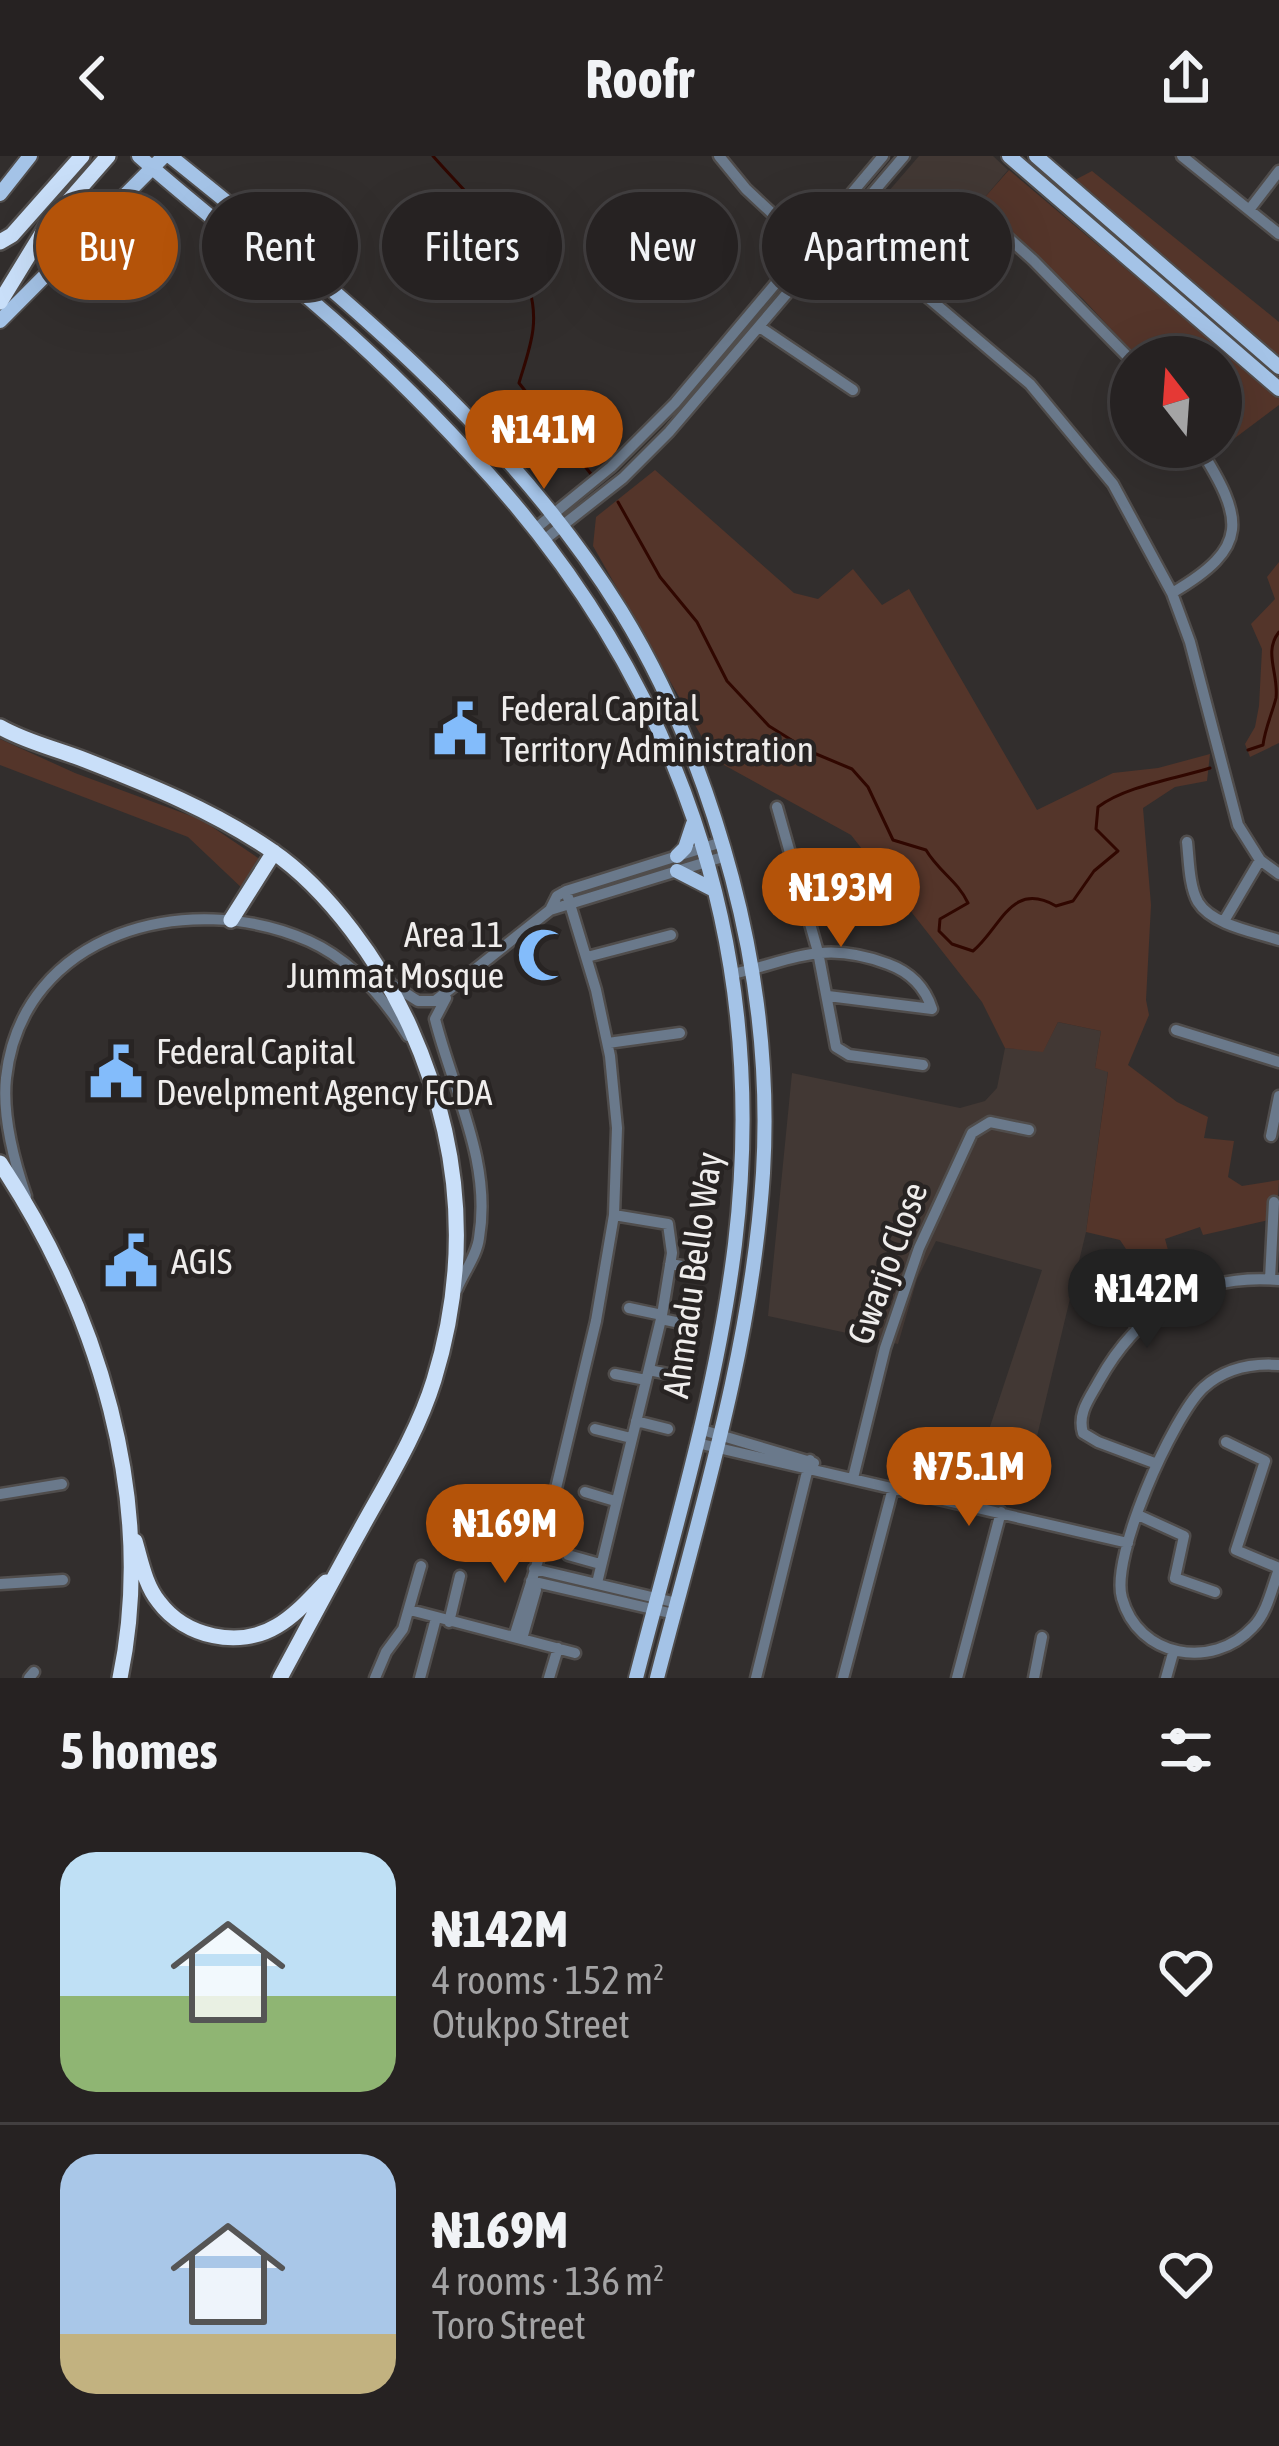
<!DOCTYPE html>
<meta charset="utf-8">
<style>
:root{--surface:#262222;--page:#2e2a2a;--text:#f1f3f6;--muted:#a4a4a5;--line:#423f40;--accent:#b45309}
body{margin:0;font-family:"Asap Condensed",sans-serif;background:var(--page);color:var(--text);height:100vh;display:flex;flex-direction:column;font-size:45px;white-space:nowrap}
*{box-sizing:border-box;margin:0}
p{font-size:39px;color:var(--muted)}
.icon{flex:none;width:66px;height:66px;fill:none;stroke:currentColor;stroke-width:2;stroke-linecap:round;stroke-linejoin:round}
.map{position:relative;height:1522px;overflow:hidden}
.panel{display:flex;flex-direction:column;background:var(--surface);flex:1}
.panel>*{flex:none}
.top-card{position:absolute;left:36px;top:36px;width:1209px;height:108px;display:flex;gap:24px}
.needle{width:78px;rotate:343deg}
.controls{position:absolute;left:1110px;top:180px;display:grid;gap:24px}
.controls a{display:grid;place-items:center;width:132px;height:132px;border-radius:50%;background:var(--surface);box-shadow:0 12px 48px #0002,0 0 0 3px var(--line);font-size:60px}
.price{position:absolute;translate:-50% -102px;padding:0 27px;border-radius:42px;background:var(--accent);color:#fff;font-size:39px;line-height:78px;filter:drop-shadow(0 3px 6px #0008)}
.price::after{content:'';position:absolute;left:50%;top:72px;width:36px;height:27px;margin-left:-18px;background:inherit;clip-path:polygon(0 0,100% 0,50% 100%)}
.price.selected{background:#222;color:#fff}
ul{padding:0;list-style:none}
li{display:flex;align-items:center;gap:36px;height:300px;padding:0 60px}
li+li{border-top:3px solid var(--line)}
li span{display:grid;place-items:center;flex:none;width:336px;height:240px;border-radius:36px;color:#555}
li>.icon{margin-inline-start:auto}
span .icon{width:144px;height:144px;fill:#fffc;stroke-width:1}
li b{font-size:51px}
h2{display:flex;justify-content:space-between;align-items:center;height:144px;padding:0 60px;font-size:51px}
.pill{padding:0 42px;border-radius:54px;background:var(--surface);box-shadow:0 12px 48px #0002,0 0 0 3px var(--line);font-size:42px;line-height:108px}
.pill.selected{background:var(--accent);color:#fff}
header{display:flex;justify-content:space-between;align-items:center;height:156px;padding:0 60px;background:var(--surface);font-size:54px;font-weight:700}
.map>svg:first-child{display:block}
.built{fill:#423834}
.green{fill:#54352a}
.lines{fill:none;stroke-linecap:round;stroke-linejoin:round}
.stream{stroke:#300700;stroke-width:3}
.minor-casing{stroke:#504d4c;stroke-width:15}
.major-casing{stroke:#504d4c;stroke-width:18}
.highway-casing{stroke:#504d4c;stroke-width:20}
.minor{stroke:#6a798b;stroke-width:10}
.major{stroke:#a4c3e7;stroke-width:14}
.highway{stroke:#c9dff9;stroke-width:15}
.labels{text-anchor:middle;stroke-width:9;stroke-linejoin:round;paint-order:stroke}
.poi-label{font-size:36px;fill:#efedec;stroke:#282423;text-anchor:start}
.street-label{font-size:36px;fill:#efedec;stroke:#282423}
</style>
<header><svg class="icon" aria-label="back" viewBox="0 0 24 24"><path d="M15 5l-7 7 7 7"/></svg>Roofr<svg class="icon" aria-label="share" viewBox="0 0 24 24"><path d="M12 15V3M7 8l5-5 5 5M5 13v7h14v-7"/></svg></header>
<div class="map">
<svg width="1279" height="1522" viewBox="0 0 1279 1522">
<rect width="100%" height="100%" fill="#322e2d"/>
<path class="built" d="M919 0H993L1008 14 922 115 863 65Z
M1058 866 1101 875 1095 912 1108 915 1086 1076 1021 1347 970 1331 1042 1114 936 1085 917 1123 898 1188 768 1160 792 917 960 952 985 945 997 932 1005 892 1043 895Z"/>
<path class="green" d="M1009 14 1279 242V249L1211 300 1205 291H1221V201H1137L1083 143 978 49Z
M1092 15 1279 166V202L1073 25Z
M655 314 794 437 818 443 853 413 882 449 909 433 1037 654 1113 617 1158 612 1210 598 1207 625 1175 631 1143 652 1151 749 1146 844 1149 859 1128 909 1177 946 1208 961 1204 982 1234 985 1228 1021 1242 1030 1279 1024 1277 1062 1203 1079 1200 1071 1165 1083 1168 1094 1136 1108 1120 1084 1086 1076 1108 916 1095 912 1101 875 1058 866 1043 896 1005 892 982 846 851 679 715 604 593 390 596 361Z
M1279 406V587L1250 601 1245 588 1255 571 1259 550 1262 493 1251 468 1275 443 1267 421Z
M0 583 75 617 202 664 264 706 244 734 188 681 0 609Z"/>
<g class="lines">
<path class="stream" d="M433 0C473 46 541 104 533 173 531 191 524 210 519 227L591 318
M618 346 660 421 697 466 727 525 769 570 809 595 852 613 868 631 893 684 926 694C939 716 957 724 968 747L940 763 939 775 952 788 973 795C1001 772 1011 724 1056 750L1073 745 1094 715 1118 695 1096 673 1098 651C1126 630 1175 623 1210 612
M1248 594 1263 589C1265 572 1272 558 1276 542 1279 518 1263 496 1279 476"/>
<defs>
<path id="minor" d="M719 0 746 33 807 90
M1182 0 1279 78
M1249 54 1279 15
M833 61 1030 228 1113 328 1172 437 1190 486 1238 669 1260 704 1279 718
M915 131 972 63 984 60 1033 104 1131 204
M761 172 853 234
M535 373 611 311 675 247 883 0
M544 384 623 322 669 276 904 0
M1172 437C1251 391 1244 363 1199 291
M777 651 818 796 836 891 849 899 923 909
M1187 686C1189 704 1189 730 1198 746 1212 769 1255 776 1279 784
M550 754 557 740 566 735 722 686
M1224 765 1260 704
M587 801 671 779
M733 818C797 803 823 784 888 808 910 816 925 831 932 853L828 840
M391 828 418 845H435L550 754 726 700
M446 842 435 863C453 935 492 1005 479 1082 477 1099 464 1116 457 1133
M1176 874 1279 906
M608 887 680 877
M1271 980 1279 940
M26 1040C14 1005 2 960 6 922 22 775 190 732 309 785 351 804 384 842 408 880
M670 1108 700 1113
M1094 1121 1137 1170
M1270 1123 1274 1046
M629 1152 662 1159
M661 1163 690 1169
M1279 1209C1251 1207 1224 1213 1203 1232 1172 1262 1110 1401 1122 1442 1138 1501 1212 1515 1253 1471 1267 1457 1272 1432 1279 1413
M649 1214 678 1220
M615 1218 646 1224
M636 1265 668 1273
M595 1273 631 1282
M699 1273 814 1307
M1226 1286 1265 1305 1236 1394 1279 1412
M697 1287 1128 1387
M1157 1308 1098 1286 1083 1277C1077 1257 1090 1242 1099 1225 1138 1155 1197 1117 1279 1124
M853 1322 885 1192 919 1092 972 977 990 966 1029 974
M585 1336 615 1345
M0 1338 62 1328
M1138 1359 1184 1380 1175 1422 1215 1436
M568 1399 600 1408
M534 1413 677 1447
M531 1425 674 1458
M597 1427 662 1159 672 1097 668 1068 614 1059
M0 1428 63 1424
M410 1454 575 1497
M449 1466 460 1420
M514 1481 541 1395 596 1165 614 1059 617 972 610 900 596 834 566 735
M522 1483 536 1434
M29 1522 34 1516
M375 1522 386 1496 403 1473 421 1410
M420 1522 436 1462
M549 1522 558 1492
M756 1522 810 1304
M843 1522 893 1332
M957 1522 1001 1356
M1034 1522 1042 1481
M1166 1522 1173 1497"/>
<path id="major" d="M139 0C195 50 256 96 313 146 368 193 421 245 470 298 677 518 771 787 735 1088 717 1235 673 1379 636 1522
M170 0C334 132 509 274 621 455 672 538 707 628 732 722 758 820 769 916 763 1017 752 1190 700 1356 657 1522
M1009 0 1279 233
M1036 0 1279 211
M0 38 30 0
M0 165 164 0
M677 700 685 692 693 668
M677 715 714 734"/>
<path id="highway" d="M0 86 12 79 82 0
M0 146 46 71 108 0
M0 571C26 586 57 593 85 604 149 629 214 655 272 695 329 734 382 809 410 871 461 985 471 1104 434 1224 418 1276 388 1324 362 1371 334 1421 307 1472 280 1522
M231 764 274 696
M0 1007C98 1155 157 1344 120 1522
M135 1385C141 1405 145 1429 159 1446 185 1481 239 1493 277 1470 296 1459 311 1441 326 1426"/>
</defs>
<use href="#minor" class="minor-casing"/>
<use href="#major" class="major-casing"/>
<use href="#highway" class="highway-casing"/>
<use href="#minor" class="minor"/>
<use href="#major" class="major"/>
<use href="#highway" class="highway"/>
</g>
<defs>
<symbol id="civic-bare" viewBox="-9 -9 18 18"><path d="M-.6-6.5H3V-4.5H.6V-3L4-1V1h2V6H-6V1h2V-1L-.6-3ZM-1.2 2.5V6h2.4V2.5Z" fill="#83bcfb" stroke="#282423" stroke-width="2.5" paint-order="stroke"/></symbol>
<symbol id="mosque-bare" viewBox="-9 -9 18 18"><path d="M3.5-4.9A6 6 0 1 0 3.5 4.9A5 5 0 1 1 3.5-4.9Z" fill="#83bcfb" stroke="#282423" stroke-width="2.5" paint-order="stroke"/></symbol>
</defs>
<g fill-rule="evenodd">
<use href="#civic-bare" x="422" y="535" width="76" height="76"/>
<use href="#mosque-bare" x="506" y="761" width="76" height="76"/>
<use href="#civic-bare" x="78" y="878" width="76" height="76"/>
<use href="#civic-bare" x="93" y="1067" width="76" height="76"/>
</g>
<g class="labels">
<g class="poi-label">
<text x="500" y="565">Federal Capital<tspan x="500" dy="41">Territory Administration</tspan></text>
<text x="504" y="791" text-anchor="end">Area 11<tspan x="504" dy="41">Jummat Mosque</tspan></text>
<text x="156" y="908">Federal Capital<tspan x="156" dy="41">Develpment Agency FCDA</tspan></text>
<text x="171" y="1118">AGIS</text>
</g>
<g class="street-label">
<text transform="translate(887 1107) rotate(-70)" y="13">Gwarjo Close</text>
<text transform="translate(692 1119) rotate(-82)" y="13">Ahmadu Bello Way</text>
</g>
</g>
</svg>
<div class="controls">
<a><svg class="needle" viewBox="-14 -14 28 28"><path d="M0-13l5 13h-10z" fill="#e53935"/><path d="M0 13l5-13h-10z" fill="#a4a4a5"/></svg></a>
</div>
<b class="price" style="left:544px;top:336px">₦141M</b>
<b class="price" style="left:841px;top:794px">₦193M</b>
<b class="price selected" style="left:1147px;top:1195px">₦142M</b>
<b class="price" style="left:969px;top:1373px">₦75.1M</b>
<b class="price" style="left:505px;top:1430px">₦169M</b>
<div class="top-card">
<a class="pill selected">Buy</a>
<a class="pill">Rent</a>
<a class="pill">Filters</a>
<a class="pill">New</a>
<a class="pill">Apartment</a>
</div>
</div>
<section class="panel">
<h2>5 homes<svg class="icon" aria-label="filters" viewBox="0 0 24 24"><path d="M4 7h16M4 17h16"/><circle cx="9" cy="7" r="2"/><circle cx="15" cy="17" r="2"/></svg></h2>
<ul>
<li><span style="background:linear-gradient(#bfe0f5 60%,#8fb573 0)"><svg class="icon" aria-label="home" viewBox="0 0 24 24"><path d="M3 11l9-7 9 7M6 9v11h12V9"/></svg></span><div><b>₦142M</b><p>4 rooms · 152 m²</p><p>Otukpo Street</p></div><svg class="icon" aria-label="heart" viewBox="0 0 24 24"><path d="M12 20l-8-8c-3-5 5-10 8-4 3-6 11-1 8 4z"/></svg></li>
<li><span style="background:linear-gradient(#a9c7e8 75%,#c2b280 0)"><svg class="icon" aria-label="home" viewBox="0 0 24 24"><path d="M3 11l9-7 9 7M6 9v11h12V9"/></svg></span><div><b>₦169M</b><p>4 rooms · 136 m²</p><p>Toro Street</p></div><svg class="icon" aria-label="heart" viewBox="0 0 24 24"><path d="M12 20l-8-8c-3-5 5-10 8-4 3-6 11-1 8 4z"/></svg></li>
</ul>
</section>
